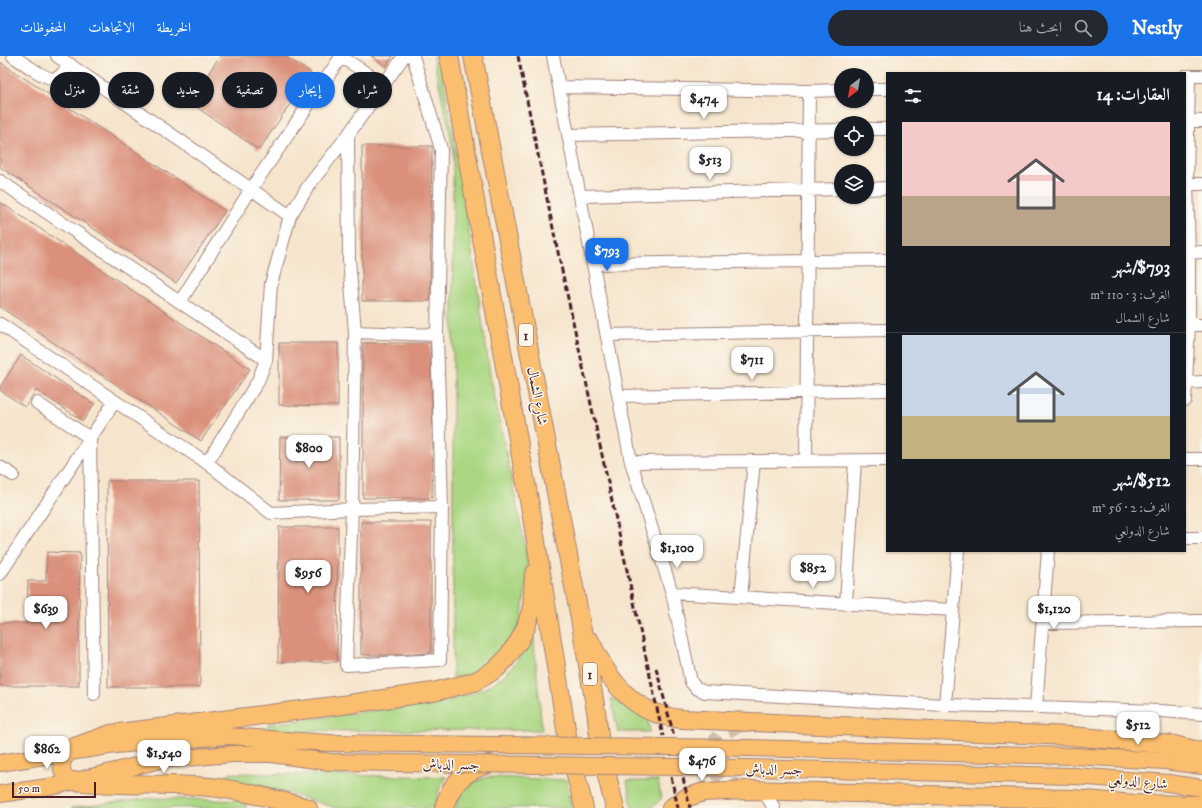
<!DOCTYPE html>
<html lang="ar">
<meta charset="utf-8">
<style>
:root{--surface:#171b24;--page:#242831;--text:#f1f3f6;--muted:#9ea1a6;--line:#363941;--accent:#1a73e8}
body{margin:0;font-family:"IM FELL DW Pica",Amiri,serif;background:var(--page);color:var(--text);direction:rtl;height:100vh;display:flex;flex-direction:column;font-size:15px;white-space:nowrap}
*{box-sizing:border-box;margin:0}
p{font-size:13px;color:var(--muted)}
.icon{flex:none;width:22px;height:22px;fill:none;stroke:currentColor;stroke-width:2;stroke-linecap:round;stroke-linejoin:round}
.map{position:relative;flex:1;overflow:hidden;direction:ltr}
.drawer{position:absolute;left:886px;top:16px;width:300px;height:480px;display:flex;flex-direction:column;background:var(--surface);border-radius:0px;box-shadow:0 1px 3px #0004;direction:rtl}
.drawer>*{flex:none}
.top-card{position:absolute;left:12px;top:16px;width:380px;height:36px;direction:rtl;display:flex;gap:8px}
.needle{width:26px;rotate:211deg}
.fabs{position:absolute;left:834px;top:12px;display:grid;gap:8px}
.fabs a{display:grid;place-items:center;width:40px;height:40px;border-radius:50%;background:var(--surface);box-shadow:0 1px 3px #0004;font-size:20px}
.scale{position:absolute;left:12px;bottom:10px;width:84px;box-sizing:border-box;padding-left:4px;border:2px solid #4a1f2b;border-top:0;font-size:11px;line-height:14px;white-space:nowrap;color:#4a1f2b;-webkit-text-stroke:3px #fbf7ec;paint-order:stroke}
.price{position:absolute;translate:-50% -34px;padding:0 9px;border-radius:8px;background:#fff;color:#222;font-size:13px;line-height:26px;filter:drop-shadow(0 1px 2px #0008)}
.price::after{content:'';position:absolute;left:50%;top:24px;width:12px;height:9px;margin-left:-6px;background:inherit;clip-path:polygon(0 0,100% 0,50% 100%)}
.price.on{background:var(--accent);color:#fff}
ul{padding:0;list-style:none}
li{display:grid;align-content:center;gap:8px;height:212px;padding:0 16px}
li+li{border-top:1px solid var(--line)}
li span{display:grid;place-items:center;height:124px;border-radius:0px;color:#555}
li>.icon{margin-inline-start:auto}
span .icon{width:72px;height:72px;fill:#fffc;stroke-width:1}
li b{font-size:17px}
h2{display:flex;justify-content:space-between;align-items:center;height:48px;padding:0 16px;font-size:17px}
.pill{padding:0 14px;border-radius:18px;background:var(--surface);box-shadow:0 1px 3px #0004;font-size:14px;line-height:36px}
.pill.on{background:var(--accent);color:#fff}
header{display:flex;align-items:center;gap:24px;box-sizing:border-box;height:56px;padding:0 20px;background:var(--accent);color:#fff}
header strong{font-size:19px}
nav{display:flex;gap:22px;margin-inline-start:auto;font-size:14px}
.search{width:280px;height:36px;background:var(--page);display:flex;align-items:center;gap:10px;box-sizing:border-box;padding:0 14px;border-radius:22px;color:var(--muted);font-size:15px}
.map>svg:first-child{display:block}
.green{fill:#abd783;stroke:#7a7b57}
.building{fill:#da907a}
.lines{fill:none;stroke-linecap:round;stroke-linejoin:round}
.highway-tunnel{stroke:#d4bdad;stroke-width:18;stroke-dasharray:18 9;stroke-linecap:butt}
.minor-casing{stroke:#a0827c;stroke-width:14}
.major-casing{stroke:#a0827c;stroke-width:18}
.highway-casing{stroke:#a0827c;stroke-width:20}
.minor{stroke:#fff;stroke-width:12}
.major{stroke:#fabe6e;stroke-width:16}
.highway{stroke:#fabe6e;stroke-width:18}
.rail{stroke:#4a1f2b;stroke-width:3;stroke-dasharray:6 3;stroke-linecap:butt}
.major-bridge-casing{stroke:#a0827c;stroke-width:18;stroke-linecap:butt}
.major-bridge{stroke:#fabe6e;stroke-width:16}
.labels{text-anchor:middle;stroke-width:3;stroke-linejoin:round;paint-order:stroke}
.shield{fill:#fbf7ec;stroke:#7f6065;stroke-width:1}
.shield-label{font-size:13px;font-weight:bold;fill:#4a1f2b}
.street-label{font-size:14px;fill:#4a1f2b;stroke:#fbf7ec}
</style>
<header>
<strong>Nestly</strong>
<div class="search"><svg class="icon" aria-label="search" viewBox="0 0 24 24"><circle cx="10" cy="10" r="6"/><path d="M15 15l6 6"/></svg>ابحث هنا</div>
<nav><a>الخريطة</a><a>الاتجاهات</a><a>المحفوظات</a></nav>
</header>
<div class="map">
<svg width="1202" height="752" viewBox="0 0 1202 752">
<rect width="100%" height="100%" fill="#fbf7ec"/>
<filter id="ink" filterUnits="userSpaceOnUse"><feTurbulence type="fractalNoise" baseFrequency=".025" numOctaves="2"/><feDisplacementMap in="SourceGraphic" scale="8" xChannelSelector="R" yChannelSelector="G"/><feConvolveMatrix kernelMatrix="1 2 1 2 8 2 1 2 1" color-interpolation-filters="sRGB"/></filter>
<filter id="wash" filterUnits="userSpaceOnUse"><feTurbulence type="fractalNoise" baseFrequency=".012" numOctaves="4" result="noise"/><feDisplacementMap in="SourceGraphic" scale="16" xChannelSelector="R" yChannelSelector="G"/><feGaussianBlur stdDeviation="0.9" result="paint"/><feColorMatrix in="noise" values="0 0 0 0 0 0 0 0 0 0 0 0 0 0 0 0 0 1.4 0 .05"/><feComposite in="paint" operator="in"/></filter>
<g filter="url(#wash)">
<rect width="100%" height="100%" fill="#f6e5cd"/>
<path class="green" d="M433 0H439L464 141 490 318 526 494 528 515 521 567 501 599 475 617 453 622V93Z
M533 576 542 674 270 675 267 671 269 668 441 646C473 640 505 627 521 598 525 591 528 583 533 576Z
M611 642 648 664 650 676H618Z
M230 717 446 721 439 734 434 752H336L288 737 227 725 226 721 227 718Z
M488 721 567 724 571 752H455C461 734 470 726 488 721Z
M627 725H658L661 743 652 752H632Z
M153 742 245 745 246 752H71Z"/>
<g id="blocks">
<path class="building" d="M220 0H285L311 17 259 94 189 46Z
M371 0H393L386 10Z
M0 6 225 155 176 227 0 111Z
M362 90H432L430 245H362Z
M0 146 250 313 201 385 0 251Z
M279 287H338V350L279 349Z
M363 287H430L433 383 432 442H363Z
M21 299 94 348 83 365 36 334 25 351 0 334V331Z
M280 381H339V444H279Z
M107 425H199L200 631H108Z
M361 466H431V597L395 599H361Z
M279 471H338L337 606H278Z
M47 496 80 497 79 567V630H0V567H27L28 525H46Z"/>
</g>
</g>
<g filter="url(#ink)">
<use href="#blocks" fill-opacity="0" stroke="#a0827c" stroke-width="1"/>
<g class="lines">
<path class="highway-tunnel" d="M747 734C741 733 735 731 730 728 711 716 709 688 726 674 733 669 741 667 749 666"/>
<defs>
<path id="minor" d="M13 0C22 6 48 26 57 22 62 20 66 12 70 8
M57 0 290 160
M340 0 383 28
M553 0 631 406 672 537 691 626 696 632 705 636 945 649 1036 651 1161 655 1202 658
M1185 20H1202
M559 31 809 35 841 34
M867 33H887
M1185 65H1202
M867 73H887
M348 79 349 203 355 276 352 453 346 609 440 604 442 451 437 279 441 93 413 0
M568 79 841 74
M0 125 266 304
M1185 128H1202
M867 133 887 132
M580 140 841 133
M1185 197 1202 196
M593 208 887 204
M180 246 251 133 341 1
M0 268 207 407 271 457 352 453 442 451
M1185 269H1202
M355 276 437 279
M607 279 887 274
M1185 327 1202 326
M619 340 887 334
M1185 344 1189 269V197L1187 128 1189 20
M37 347 90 382 94 638
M1185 403H1202
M806 405 809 35
M631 406 887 404
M207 407 258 325 266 304 271 228 290 160 309 129 348 79 404 0
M0 411 13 419
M1185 482H1202
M0 518 115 345
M672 537 953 554
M741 541 754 405
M846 547 855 405
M1043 567 1202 565
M945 649 958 495
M1036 651 1048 495
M763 734 774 752"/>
<path id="major" d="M69 697C58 706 60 719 72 726
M1072 700 1166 705 1202 710
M0 707 115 689 228 680 329 687
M1074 720 1168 727 1202 732
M0 738 55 730 160 704 232 698H271L330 706"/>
<path id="highway" d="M449 0 532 461 567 679
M473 0 579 557 596 655 599 680
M590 585C605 616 623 646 658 658 666 661 674 662 682 663L1070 680 1174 689 1202 696
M52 699 111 678 342 649 433 636 474 626 485 620 497 612 505 604 519 585 526 571 532 551 533 537 534 518
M576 719 584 752
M607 720 615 752
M75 725C123 731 171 726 219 732 249 736 279 744 308 752
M444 752C450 728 465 714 489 708
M671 752 688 741 704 736 747 734 997 741 1073 743 1135 748 1202 749"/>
</defs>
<use href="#minor" class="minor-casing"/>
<use href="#major" class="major-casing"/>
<use href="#highway" class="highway-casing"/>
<use href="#minor" class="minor"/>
<use href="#major" class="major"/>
<use href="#highway" class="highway"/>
<path class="rail" d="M518 0 556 187 663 680
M656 612 674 680
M671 721 678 752
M683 722 690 752"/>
<defs>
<path id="major-bridge" d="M329 687 749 692 1072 700
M330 706 748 712 1074 720"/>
</defs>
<use href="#major-bridge" class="major-bridge-casing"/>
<use href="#major-bridge" class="major-bridge"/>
</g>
</g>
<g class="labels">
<g class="shield">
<rect x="519" y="268" width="14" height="22" rx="3"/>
<rect x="583" y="607" width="14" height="22" rx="3"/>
</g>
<g class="shield-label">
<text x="526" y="284">1</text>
<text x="590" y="623">1</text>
</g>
<g class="street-label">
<text transform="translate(538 340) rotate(79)" y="5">شارع الشمال</text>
<text transform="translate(451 708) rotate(1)" y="5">جسر الدباش</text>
<text transform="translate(774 713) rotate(1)" y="5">جسر الدباش</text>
<text transform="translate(1138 725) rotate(5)" y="5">شارع الدولعي</text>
</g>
</g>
</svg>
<div class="fabs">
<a><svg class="needle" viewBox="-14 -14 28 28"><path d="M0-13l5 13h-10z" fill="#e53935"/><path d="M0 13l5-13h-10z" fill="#9ea1a6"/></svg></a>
<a><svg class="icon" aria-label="locate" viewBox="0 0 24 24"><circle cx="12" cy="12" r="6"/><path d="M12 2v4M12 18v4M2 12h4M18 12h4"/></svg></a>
<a><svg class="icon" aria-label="layers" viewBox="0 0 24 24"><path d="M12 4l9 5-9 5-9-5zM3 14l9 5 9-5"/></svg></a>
</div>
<div class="scale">50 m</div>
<b class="price" style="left:704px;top:64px">$474</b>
<b class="price" style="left:710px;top:125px">$513</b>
<b class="price on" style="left:607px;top:216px">$793</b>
<b class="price" style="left:752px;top:325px">$711</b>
<b class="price" style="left:309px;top:413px">$800</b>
<b class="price" style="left:677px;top:513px">$1,100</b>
<b class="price" style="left:813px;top:533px">$852</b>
<b class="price" style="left:308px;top:538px">$956</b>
<b class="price" style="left:46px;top:574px">$639</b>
<b class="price" style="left:1054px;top:574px">$1,120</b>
<b class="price" style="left:1138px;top:690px">$512</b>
<b class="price" style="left:47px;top:714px">$862</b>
<b class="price" style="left:164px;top:718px">$1,540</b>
<b class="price" style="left:702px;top:726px">$476</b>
<div class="top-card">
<a class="pill">شراء</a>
<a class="pill on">إيجار</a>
<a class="pill">تصفية</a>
<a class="pill">جديد</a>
<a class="pill">شقة</a>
<a class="pill">منزل</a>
</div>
<section class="drawer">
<h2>العقارات: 14<svg class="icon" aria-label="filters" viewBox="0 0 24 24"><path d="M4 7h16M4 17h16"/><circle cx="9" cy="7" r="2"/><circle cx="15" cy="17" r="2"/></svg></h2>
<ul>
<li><span style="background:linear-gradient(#f6c9c9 60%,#b9a48a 0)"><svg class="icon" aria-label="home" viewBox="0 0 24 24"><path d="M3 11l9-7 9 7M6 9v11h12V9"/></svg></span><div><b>$793/شهر</b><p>الغرف: 3 · 110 m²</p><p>شارع الشمال</p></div></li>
<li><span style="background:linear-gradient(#c9d6e8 65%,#c2b280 0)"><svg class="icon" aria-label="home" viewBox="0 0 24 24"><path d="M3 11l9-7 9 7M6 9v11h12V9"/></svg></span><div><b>$512/شهر</b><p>الغرف: 2 · 56 m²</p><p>شارع الدولعي</p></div></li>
</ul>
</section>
</div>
